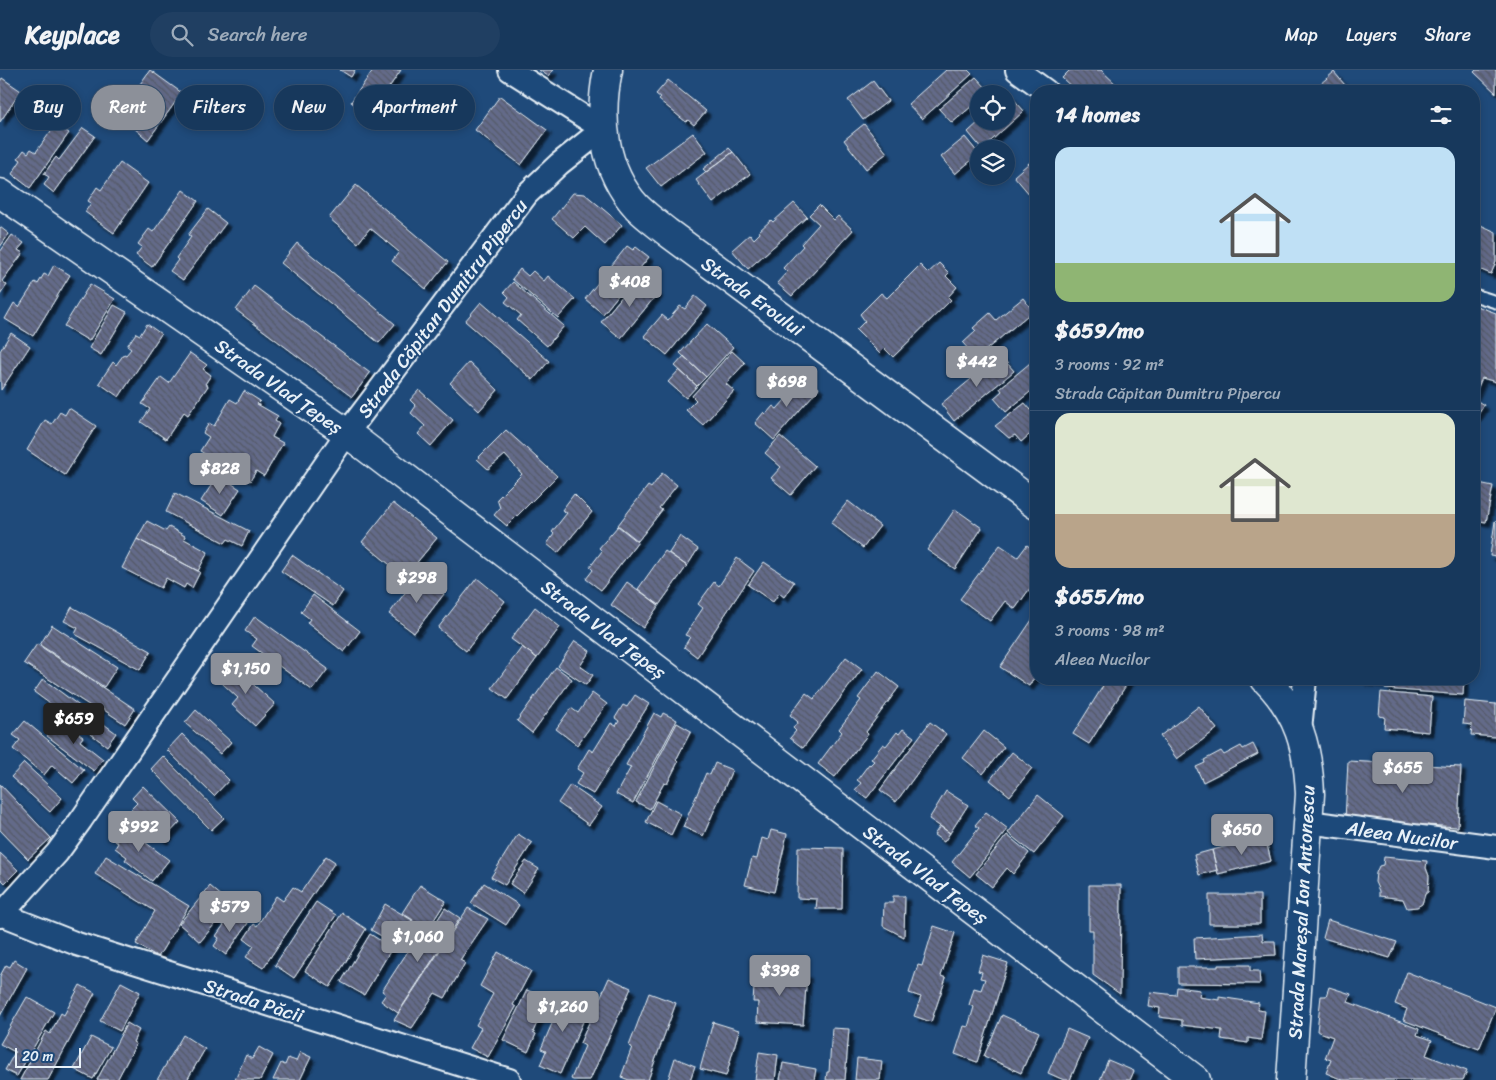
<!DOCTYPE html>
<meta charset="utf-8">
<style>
:root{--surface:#17385c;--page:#203f62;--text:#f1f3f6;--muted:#9eacbb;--line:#365272;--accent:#8c9099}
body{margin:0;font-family:Sriracha,sans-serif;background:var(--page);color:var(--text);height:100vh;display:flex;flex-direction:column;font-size:19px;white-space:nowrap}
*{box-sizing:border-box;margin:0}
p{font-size:16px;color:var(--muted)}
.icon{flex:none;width:28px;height:28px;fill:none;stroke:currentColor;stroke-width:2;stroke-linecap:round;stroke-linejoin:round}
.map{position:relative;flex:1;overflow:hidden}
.details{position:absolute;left:1030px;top:15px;width:450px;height:600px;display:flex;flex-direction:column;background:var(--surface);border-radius:20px;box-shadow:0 2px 8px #0003,0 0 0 1px var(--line)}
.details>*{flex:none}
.guide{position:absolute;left:15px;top:15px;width:475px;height:45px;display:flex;gap:10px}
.buttons{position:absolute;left:970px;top:15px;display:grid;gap:10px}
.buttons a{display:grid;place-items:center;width:45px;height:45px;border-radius:50%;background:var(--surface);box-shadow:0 2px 8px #0003,0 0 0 1px var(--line);font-size:25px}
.scale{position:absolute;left:15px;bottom:12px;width:66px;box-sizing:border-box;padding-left:5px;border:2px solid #e8f1f8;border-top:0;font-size:14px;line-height:18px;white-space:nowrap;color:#e8f1f8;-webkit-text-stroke:4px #1f4a7a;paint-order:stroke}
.price{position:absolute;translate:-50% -42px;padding:0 11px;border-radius:5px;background:var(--accent);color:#fff;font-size:16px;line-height:32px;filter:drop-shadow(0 1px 2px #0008)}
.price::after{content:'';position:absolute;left:50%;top:30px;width:15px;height:11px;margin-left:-8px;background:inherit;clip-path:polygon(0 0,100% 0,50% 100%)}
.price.on{background:#222;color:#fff}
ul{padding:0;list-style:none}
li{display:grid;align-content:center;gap:10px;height:265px;padding:0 25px}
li+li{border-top:1px solid var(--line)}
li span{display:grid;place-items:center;height:155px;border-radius:15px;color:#555}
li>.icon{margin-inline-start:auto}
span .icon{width:90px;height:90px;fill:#fffc;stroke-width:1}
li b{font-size:21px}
h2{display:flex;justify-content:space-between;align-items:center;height:60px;padding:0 25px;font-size:21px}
.pill{padding:0 18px;border-radius:22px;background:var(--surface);box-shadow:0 2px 8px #0003,0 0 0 1px var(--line);font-size:18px;line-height:45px}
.pill.on{background:var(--accent);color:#fff}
header{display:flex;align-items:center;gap:30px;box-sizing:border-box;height:70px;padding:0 25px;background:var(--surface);border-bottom:1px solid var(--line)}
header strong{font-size:24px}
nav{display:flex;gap:28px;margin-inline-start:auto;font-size:18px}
.search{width:350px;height:45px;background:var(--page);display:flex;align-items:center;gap:12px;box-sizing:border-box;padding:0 18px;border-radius:28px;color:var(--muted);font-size:19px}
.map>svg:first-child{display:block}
.building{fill:url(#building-back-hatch);stroke:#e8f1f8;filter:url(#shadow)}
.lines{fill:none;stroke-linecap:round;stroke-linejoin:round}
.service-casing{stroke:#e8f1f8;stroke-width:15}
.minor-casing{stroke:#e8f1f8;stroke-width:26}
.tertiary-casing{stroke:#e8f1f8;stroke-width:31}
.secondary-casing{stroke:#e8f1f8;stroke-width:31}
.service{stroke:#1f4a7a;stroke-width:11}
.minor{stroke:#1f4a7a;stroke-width:22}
.tertiary{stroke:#1f4a7a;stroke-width:28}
.secondary{stroke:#1f4a7a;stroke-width:28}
.labels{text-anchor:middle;stroke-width:4;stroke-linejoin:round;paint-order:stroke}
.street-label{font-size:19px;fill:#e8f1f8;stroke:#1f4a7a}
</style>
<header>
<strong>Keyplace</strong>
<div class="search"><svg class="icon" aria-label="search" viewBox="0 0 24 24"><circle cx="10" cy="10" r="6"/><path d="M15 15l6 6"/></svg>Search here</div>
<nav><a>Map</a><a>Layers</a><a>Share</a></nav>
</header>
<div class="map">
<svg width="1496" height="1010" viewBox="0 0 1496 1010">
<defs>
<pattern id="building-back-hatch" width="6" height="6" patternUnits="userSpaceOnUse" patternTransform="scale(1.25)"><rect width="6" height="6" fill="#646b89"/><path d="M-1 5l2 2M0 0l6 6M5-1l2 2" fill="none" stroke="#545866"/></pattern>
<filter id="shadow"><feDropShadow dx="4.5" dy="4.5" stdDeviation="1" flood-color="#0009"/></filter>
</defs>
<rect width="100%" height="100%" fill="#1f4a7a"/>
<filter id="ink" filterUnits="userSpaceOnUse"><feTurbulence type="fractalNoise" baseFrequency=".02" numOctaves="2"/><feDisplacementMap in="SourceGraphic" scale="10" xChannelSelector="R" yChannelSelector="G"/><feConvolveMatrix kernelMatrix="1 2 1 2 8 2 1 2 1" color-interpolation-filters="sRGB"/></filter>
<g filter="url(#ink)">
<path class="building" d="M150 0 182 23 148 70 134 58 150 36 133 24Z
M340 0H355L351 7Z
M373 0H401L370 45 351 32Z
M539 0H553L548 6Z
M946 0H968L972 4 922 49 908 34Z
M1070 0H1101L1120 18 1118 21H1076L1062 8Z
M1476 0H1496V23L1474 2Z
M1334 2 1350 21H1312Z
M976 7 989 21 986 24H979V30L952 53 939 39Z
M2 8 21 21 0 52V12Z
M668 10 706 41 694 55 688 50 686 52 659 30 661 28 656 24Z
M873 11 888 31 863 50 848 30Z
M1010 25 1024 41 982 79 968 62 980 51H1006V28Z
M500 26 547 60 521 95 475 60Z
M56 54 69 63 30 118 12 104 21 90 18 88 24 80 28 83 31 79 36 82Z
M864 54 887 83 866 99 844 70Z
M83 58 95 66 54 123 44 115 49 107 44 104 56 87 59 90Z
M693 63 707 82 661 117 646 98Z
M965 67 979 84 955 104 941 87Z
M729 78 733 82 706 102 703 99Z
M733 82 750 104 713 133 696 110Z
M1036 87V132L1014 106Z
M120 93 148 113 114 163 85 142 91 133 88 131 97 117 101 120Z
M356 115 448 192 426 219 392 191 399 182 370 158 358 173 329 148Z
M183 120 198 131 152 197 136 185 142 177 138 174 149 159 153 162Z
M573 123 585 124 622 155 605 175 585 157 574 168 552 149Z
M794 133 807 147 748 199 732 180 750 164 754 169 760 163 759 161 771 150 773 152Z
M819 135 834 150 838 146 853 160 792 226 777 213 787 202 783 198 803 176 801 174 819 154 809 145Z
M208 139 226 153 183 210 170 201 178 190 176 188 191 167 188 165Z
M1474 152 1496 162V192L1491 204 1474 197Z
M0 157 9 164 0 177Z
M12 165 24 173 18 180 23 183 2 211 7 215 0 225V182Z
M297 173 395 254 379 273 281 193Z
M627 176 633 180 636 177 649 187 603 244 585 229Z
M939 193 949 203 946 206 957 217 948 227 951 230 893 287 884 278 879 283 856 260 865 251 860 244 881 223 887 228 920 195 928 203Z
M54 195 70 205 33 266 5 249 14 233 19 237 35 212 38 214 44 204 48 206Z
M520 199 528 206 533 201 544 211 548 206 575 229 558 248 512 209Z
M638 207 658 223 621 268 601 252Z
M513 212 564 256 547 276 517 250 521 245 505 232 509 227 504 222Z
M90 214 115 229 89 271 64 256Z
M254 216 370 303 352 327 236 240Z
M695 226 707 236 667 285 644 266 662 245 668 250 680 236 685 239Z
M1023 228 1033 241 976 288 963 273 976 261 973 258 990 243 996 250Z
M481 232 549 291 533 310 465 251Z
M114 235 127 242 101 285 89 278Z
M1474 235 1496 243V312L1482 308 1474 326Z
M147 254 161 264 119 327 99 313 113 292 116 295 124 284 126 285 131 279 127 276 136 263 140 265Z
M707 254 733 277 706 307 680 283Z
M11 263 30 276 1 320 0 281Z
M732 281 745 293 726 314 734 321 703 355 686 340 696 330 692 326Z
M190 283 207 295 203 299 211 305 205 314 208 316 188 345 184 342 166 369 141 352 150 339 142 334 161 307 169 313Z
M1000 285 1014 301 954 351 941 334Z
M684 286 706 307 697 316 675 296Z
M1036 288V317L1006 342 994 328 1002 321 1000 318Z
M469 292 498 320 479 341 450 313Z
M679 300 697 316 686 328 668 312Z
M807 308 819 318 774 370 755 353 764 342 766 344 773 336 777 339 785 330 782 327 796 311 800 315Z
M419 320 453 350 431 376 418 364 425 356 411 343 416 336 410 330Z
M244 321 260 331 257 334 278 346 275 351 279 354 272 367 283 373 264 406 256 401 250 411 200 381 209 367 203 363 209 353 214 356 230 329 237 333Z
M1474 329 1484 335 1474 351Z
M1025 333 1036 346V359L1021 372 1015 365 1009 368 995 356Z
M69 338 96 356 65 405 27 380 45 350 52 354 60 342 65 345Z
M506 360 557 406 507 456 494 445 500 438 497 429 522 404 505 385 488 399 477 389Z
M780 366 815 396 791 425 771 408 781 397 765 383Z
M662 403 677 415 659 438 662 440 638 471 618 455 648 416 651 418Z
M218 405 240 419 223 445 201 431Z
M1474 412 1493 416 1486 452 1474 450Z
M175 423 249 461 242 476 228 469 225 473 166 442Z
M574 424 592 442 558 483 547 474 554 464 552 462 567 443 562 440Z
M848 431 880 456 863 478 831 453Z
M393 433 437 468 405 507 362 472Z
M955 439 982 458 955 499 927 480Z
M147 451 166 461 169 457 185 466 184 469 208 482 198 501 137 469Z
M1495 451 1496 452V487L1490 486Z
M618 456 638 472 601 520 586 509 593 500 590 497 602 481 599 478Z
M680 466 698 479 687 496 669 483Z
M137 469 200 502 192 518 186 514 184 518 166 508 161 518 122 498Z
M1000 475 1018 487 1027 475 1036 482V510L1015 539 1005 531 990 551 960 529Z
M665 481 687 496 659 535 638 519Z
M292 485 343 521 333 536 281 501Z
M737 488 754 501 697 587 684 577 690 567 685 565 703 538 698 534 714 512 719 516Z
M764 492 794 512 784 527 779 523 773 532 748 515Z
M419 504 444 524 414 563 389 544Z
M477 508 505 531 466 581 438 558Z
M627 512 659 535 643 558 611 535Z
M313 525 360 561 344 582 307 553 310 549 301 542Z
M72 537 151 581 140 600 75 564 78 558 64 551Z
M535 537 560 557 537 588 511 569Z
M1036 544V605L1029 616 1000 597Z
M255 546 328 599 312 620 252 576 257 569 245 561Z
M52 555 117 597 104 617 40 575Z
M575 571 590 581 580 596 593 605 586 615 558 596Z
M37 574 135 639 125 654 101 638 98 641 24 593Z
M522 577 537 588 507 629 492 618Z
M846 587 862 599 803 678 790 668 796 661 793 658 798 652 790 645 806 623 814 629Z
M226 590 275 634 255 656 232 635 238 628 222 613 227 608 218 599Z
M556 597 572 609 532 663 517 651Z
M878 601 899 617 866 662 868 664 835 707 818 694 842 662 839 659 861 630 858 628Z
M43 609 116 663 107 676 34 622Z
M1098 609H1130L1089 674 1073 664 1103 616 1096 612Z
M1362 609H1464L1463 625 1385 619 1386 613 1362 611Z
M1381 622 1432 627 1429 662 1384 658 1385 647 1379 646Z
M592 623 607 634 577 675 556 659 571 638 578 643Z
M635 625 649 634 593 724 576 714 583 703 577 699 589 679 593 682 611 653 616 656 619 651 615 648 623 635 627 637Z
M1465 631 1496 634V667L1471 665 1472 655 1463 654Z
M1199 636 1217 659 1177 689 1160 666Z
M196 640 231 672 220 684 185 653Z
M654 643 661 647 663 643 677 650 633 733 616 724 631 697 626 695Z
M60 649 83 667 80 671 103 689 94 701 47 666Z
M25 651 84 700 73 713 52 695 44 705 13 679 20 670 13 665Z
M930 652 946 664 896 732 880 720Z
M677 653 691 661 676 690 678 692 667 714 664 713 650 739 636 732Z
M903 659 914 667 867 728 855 720 861 713 857 710 869 694 870 695 874 691 871 689 883 674 886 676 897 662 899 664Z
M984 661 1004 677 983 704 963 688Z
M182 664 229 710 214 726 167 680Z
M1253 674 1258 684 1203 712 1196 697 1205 693 1204 690 1221 681 1224 685 1241 676 1243 679Z
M1012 682 1032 698 1010 726 990 710Z
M163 686 224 748 211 760 151 699Z
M1348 691 1461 697 1458 757 1345 750Z
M24 693 62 728 50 742 11 707Z
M715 693 732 700 703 766 683 757 706 703 710 705Z
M0 714 51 768 28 789 0 760Z
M570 715 602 737 589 755 558 733Z
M143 716 180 752 163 770 131 739 137 733 132 728Z
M946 721 968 735 950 763 929 749Z
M1038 725 1064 746 1034 784 1008 763Z
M656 731 681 744 671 765 646 752Z
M986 742 1008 759 970 807 952 792 979 758 975 755Z
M122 755 169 790 152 811 125 790 127 787 115 778 118 773 111 768Z
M940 756 950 763 944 772 934 765Z
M771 760 787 764 774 822 745 815 752 788 757 789 762 768 768 770Z
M518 764 532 773 505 815 491 807Z
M1007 765 1029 783 1013 804 1007 798 992 817 976 804Z
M1265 767 1271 791 1218 804 1212 780Z
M798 777 843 778 842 839H816L817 829 797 828Z
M1212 780 1217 800 1199 805 1194 785Z
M0 783 18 800 5 813 0 808Z
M106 786 189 836 158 887 136 874 155 841 95 804Z
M326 786 335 792 263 898 246 887 254 876 244 869 254 854 257 856 276 826 283 831 293 817 301 822Z
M1384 787 1427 791 1426 798 1429 806 1428 822 1425 824 1422 834 1417 837 1407 838 1403 829 1379 826V821L1375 812 1376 803 1379 796 1383 795Z
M526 791 539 799 523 823 510 814Z
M484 813 519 835 506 855 471 833Z
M420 815 446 831 418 875 406 868 412 857 410 855 413 850 402 843Z
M1089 815H1121L1120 924 1093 905V860H1089Z
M210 816 231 834 200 872 179 854Z
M1209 825H1260V854H1209Z
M893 826H905L904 867 883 856 884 833H893Z
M316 832 336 845 294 908 275 895Z
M385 834 412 850 397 875 371 860Z
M445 838 460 848 398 943 381 931 386 924 382 921 412 875 419 879Z
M468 838 488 849 460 890 465 893 445 928 435 923 412 958 394 950Z
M233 842 248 853 226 885 214 876 219 868 216 866Z
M342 843 366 859 330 917 305 901Z
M1328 850 1397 872 1390 888 1323 868Z
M934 856 955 863 941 906 946 908 931 952 914 946 921 927 909 923 918 895 922 896Z
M370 864 392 878 364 925 341 912Z
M1262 864 1263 871H1275L1276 885 1195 889 1194 868Z
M498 882 531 901 513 935 516 937 488 987 470 978 481 958 476 955 493 924 480 916Z
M983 885 1008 893 977 992 955 984 964 956 968 957 974 937 969 935 974 918 981 920 985 909 980 908 982 902 978 901Z
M14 890 27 898 0 946V906L6 895 10 897Z
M1218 895H1250V901H1259L1260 914 1178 913V897H1218Z
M755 900 807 904 803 955 757 952 758 932H753Z
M1407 902 1496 937 1479 979 1403 950 1407 939 1395 934Z
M609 908 631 918 590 1010H573L571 1009 585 976 580 973Z
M121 912 140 922 120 961 100 951Z
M80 915 95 923 48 1010H20L46 961 50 964 61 943 64 945Z
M1177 917 1200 920 1199 927 1219 930V927L1259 933 1258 940 1265 941 1261 970 1248 968V973L1221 969 1222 960 1182 955V950L1159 947 1160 938 1148 936 1150 922 1176 925Z
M1329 917 1351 924 1348 932 1419 959 1417 965 1432 970 1426 985 1467 1001 1463 1010H1343L1326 1003 1331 990 1325 988 1333 967 1317 961 1321 926H1326Z
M527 920 544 928 536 944 540 946 533 962 536 964 528 982 503 970Z
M649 923 676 933 648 1010H629L621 1007 632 977 629 976Z
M560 925 589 938 560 1004 540 995 546 981 541 979 554 949 550 947Z
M27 927 54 942 17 1006 5 1000 15 982 0 974Z
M1002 945 1039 962 1021 1003 984 986Z
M713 952 739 960 726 1006 700 999Z
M127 953 139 960 133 972 136 974 117 1010H97Z
M832 958 849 959 845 1010H826L827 1002H829Z
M1067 959 1088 968 1070 1010H1064L1048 1003Z
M183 965 205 979 187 1010H157Z
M91 967 111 977 93 1009 74 999Z
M259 977 273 985 260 1010H235L246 985 252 989Z
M300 982 311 987 300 1010H273L281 993 285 995 288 988 296 991Z
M759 982 778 985 775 1010H755Z
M675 988 695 996 690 1010H668Z
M857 988 882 991 880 1010H855Z
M1108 990 1134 1001 1130 1010H1100Z
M783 993 816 999 814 1010H780Z"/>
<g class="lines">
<defs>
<path id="service" d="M1474 225 1496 232"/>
<path id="minor" d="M1017 0 1046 21
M1300 660 1305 609
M1308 752 1496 777
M1 844 77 874 509 1010
M0 846 57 783 81 750 347 363 527 124 559 94 603 59 510 0"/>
<path id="tertiary" d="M0 123 347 363 1196 1010"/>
<path id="secondary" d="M608 0C598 48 603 100 637 137 646 146 657 154 667 162L1036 435
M1265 609C1299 643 1308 677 1310 724L1291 1010"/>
</defs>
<use href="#service" class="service-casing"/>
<use href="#minor" class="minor-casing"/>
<use href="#tertiary" class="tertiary-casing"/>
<use href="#secondary" class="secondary-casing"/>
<use href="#service" class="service"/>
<use href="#minor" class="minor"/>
<use href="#tertiary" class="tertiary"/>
<use href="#secondary" class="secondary"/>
</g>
</g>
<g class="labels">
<g class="street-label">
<text transform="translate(753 226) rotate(36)" y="7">Strada Eroului</text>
<text transform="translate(442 238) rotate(-53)" y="7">Strada Căpitan Dumitru Pipercu</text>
<text transform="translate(279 316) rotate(35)" y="7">Strada Vlad Țepeș</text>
<text transform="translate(604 559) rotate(37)" y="7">Strada Vlad Țepeș</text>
<text transform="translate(1402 765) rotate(8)" y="7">Aleea Nucilor</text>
<text transform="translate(926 804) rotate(37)" y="7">Strada Vlad Țepeș</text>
<text transform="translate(1301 842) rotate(-87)" y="7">Strada Mareșal Ion Antonescu</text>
<text transform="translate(254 930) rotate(18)" y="7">Strada Păcii</text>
</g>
</g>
</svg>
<div class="buttons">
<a><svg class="icon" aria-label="locate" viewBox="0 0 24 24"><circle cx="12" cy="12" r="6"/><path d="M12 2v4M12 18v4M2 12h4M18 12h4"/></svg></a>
<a><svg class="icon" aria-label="layers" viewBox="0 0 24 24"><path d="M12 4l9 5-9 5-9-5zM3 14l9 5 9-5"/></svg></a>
</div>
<div class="scale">20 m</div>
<b class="price" style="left:630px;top:238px">$408</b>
<b class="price" style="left:977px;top:318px">$442</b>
<b class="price" style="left:787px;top:338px">$698</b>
<b class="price" style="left:220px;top:425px">$828</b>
<b class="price" style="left:417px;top:534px">$298</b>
<b class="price" style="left:246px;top:625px">$1,150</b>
<b class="price on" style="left:74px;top:675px">$659</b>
<b class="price" style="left:1403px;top:724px">$655</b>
<b class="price" style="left:139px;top:783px">$992</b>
<b class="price" style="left:1242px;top:786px">$650</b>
<b class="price" style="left:230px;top:863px">$579</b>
<b class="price" style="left:418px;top:893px">$1,060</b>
<b class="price" style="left:780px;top:927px">$398</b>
<b class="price" style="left:563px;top:963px">$1,260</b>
<div class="guide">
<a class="pill">Buy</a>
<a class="pill on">Rent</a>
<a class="pill">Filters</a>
<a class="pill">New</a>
<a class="pill">Apartment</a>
</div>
<section class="details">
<h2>14 homes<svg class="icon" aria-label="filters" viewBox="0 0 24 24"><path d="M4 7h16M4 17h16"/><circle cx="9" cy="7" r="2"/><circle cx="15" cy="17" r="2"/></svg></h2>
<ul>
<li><span style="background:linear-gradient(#bfe0f5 75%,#8fb573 0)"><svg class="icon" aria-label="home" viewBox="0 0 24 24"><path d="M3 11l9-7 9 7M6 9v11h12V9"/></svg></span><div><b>$659/mo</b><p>3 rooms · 92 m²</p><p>Strada Căpitan Dumitru Pipercu</p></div></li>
<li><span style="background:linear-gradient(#dfe7d0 65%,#b9a48a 0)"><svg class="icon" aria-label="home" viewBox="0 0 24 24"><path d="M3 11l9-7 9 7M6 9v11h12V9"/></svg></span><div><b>$655/mo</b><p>3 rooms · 98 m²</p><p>Aleea Nucilor</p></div></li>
</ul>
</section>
</div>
